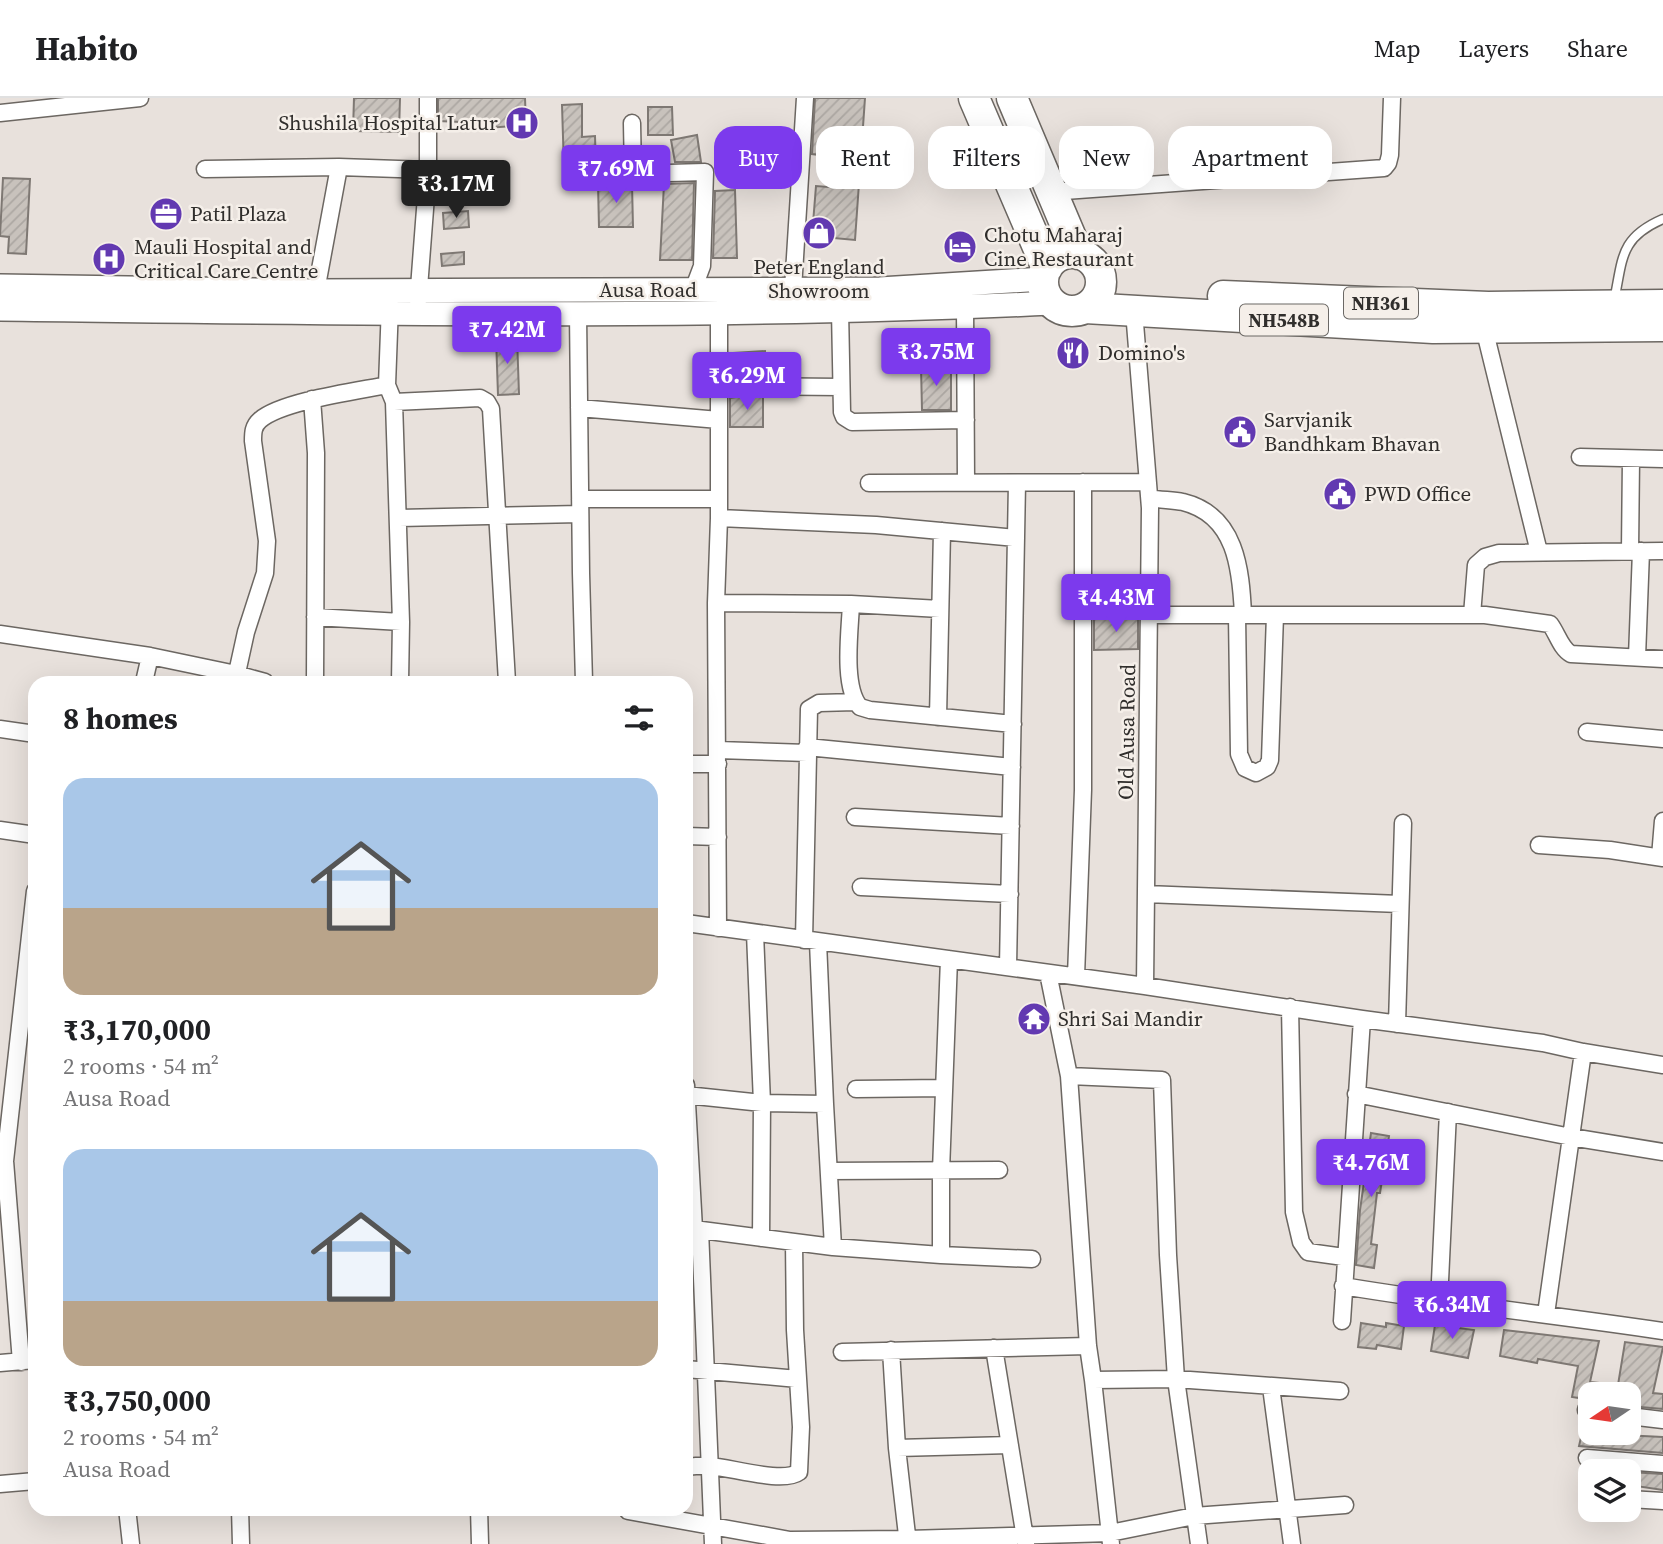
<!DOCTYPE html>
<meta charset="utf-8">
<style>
:root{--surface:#fff;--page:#f2f2f2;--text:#202124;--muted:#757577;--line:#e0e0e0;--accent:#7c3aed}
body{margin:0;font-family:"Source Serif 4",serif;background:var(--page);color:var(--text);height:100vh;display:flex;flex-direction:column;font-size:26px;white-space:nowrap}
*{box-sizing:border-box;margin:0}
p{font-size:23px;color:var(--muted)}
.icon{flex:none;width:38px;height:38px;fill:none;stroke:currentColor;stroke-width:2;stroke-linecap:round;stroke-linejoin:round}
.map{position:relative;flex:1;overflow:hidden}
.details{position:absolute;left:28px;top:578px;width:665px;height:840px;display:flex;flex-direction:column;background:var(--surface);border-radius:21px;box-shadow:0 7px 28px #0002}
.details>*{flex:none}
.hud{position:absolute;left:714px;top:28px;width:665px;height:63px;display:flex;gap:14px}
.needle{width:46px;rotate:257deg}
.controls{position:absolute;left:1578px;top:1284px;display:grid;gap:14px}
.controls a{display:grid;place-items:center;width:63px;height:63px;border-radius:14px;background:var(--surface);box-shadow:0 7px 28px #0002;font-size:35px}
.price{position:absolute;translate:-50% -60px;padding:0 16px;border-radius:7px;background:var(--accent);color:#fff;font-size:23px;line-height:46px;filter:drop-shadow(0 2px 4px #0008)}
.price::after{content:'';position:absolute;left:50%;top:42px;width:21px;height:16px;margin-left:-10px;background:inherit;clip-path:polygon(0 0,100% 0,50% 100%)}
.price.active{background:#222;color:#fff}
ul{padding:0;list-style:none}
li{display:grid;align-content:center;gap:14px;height:371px;padding:0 35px}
li span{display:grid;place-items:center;height:217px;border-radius:21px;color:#555}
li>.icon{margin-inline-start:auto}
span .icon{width:126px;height:126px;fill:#fffc;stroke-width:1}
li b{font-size:30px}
h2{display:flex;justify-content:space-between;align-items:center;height:84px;padding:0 35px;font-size:30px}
.pill{padding:0 24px;border-radius:21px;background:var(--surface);box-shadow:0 7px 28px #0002;font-size:24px;line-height:63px}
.pill.active{background:var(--accent);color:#fff}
header{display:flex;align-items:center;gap:42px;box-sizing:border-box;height:98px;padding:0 35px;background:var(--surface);border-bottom:2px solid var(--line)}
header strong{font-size:33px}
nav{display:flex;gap:38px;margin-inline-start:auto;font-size:24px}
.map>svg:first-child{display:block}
.building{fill:url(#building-hatch);stroke:#7e7873;stroke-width:2}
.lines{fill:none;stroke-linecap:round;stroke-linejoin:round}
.lane-casing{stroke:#6c6762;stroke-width:11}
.street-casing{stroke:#6c6762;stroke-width:19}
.secondary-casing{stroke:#6c6762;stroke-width:26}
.highway-casing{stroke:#6c6762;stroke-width:33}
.lane{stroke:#fff;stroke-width:8}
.street{stroke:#fff;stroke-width:16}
.secondary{stroke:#fff;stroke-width:23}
.highway{stroke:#fff;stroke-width:30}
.labels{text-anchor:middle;stroke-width:5;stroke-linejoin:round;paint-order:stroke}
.shield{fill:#f5efe9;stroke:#6b6865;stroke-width:2}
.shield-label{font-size:19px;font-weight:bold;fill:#302e2c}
.poi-label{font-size:21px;fill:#302e2c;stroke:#f5efe9;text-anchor:start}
.street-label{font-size:21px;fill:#302e2c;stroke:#f5efe9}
</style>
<header>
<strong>Habito</strong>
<nav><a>Map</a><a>Layers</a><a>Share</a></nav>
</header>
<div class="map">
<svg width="1663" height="1446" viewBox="0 0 1663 1446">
<defs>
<pattern id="building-hatch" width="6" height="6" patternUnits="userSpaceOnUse" patternTransform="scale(1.75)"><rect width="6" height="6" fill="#c8c2bc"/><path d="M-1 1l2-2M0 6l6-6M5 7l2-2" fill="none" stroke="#aca7a2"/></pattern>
</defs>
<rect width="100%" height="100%" fill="#e8e1dc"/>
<path class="building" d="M354 0H400L399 34 353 33Z
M438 0H525L526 27 487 30V25L438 23Z
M815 0H865L855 142 812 138 816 88 841 90 844 60 812 56Z
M582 6V39L595 38 596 70 564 71 562 7Z
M648 9H672L673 37H648Z
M697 37 701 64H675L671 42Z
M3 80 30 81 26 156 8 155 9 139 0 138Z
M628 85 632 86 633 129H599L598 86Z
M694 85 692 162H660L664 86Z
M735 92 737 160H713L715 93Z
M468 113 469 129 444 131 443 115Z
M464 154V166L442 168 441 156Z
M496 239H517L519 296 498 297Z
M765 253 767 278H735L734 255Z
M921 269H951V312H922Z
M736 299H763V329H730V300Z
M1094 521H1138V551L1094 552Z
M1371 1035 1389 1038 1380 1095H1377L1371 1146 1377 1147 1374 1170 1356 1167 1360 1112Z
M1361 1225 1386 1229V1225L1404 1228 1401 1251 1377 1247 1376 1251 1358 1249Z
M1435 1227 1474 1232 1468 1260 1431 1253Z
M1504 1232 1599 1243 1590 1284 1618 1287 1625 1244 1663 1249 1653 1295 1663 1296V1311L1629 1308V1297H1591V1302L1572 1299 1578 1268 1538 1261 1537 1265 1500 1258Z
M1582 1335 1663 1339V1355L1579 1348Z
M1629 1374 1663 1376V1392L1629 1387Z"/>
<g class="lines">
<defs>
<path id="lane" d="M1614 203C1623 161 1619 140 1663 121"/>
<path id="street" d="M0 15 140 0
M632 25 633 76 705 74 702 168 693 192
M205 71 339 69
M1051 94 1384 70 1388 65 1390 57 1392 0
M793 191 805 0
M316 193 339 69 428 72
M418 203 428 72V0
M390 207 387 287 394 304 401 524 400 584
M965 209 966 384
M840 212 842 314 844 319 852 324 966 322
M1134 213 1150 410 1145 888 1362 921 1543 945 1583 954 1663 967
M578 216 581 475 584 584
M1484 230 1539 454
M719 288 841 289
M312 301 316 355 315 584
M394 304 480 300 487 304 491 311 507 584
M579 310 719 322
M1580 359 1663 361
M869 385 1148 384
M1150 400C1160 402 1172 402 1183 404 1236 417 1241 471 1243 517
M580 401H719
M399 420 580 416
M719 420 876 427 1016 440
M1630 453 1631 361
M716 505 851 506 940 511
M851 506C850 532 842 589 860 609L870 612 1013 626
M1149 517H1485L1550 526C1557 535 1561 551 1571 556L1663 561
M1237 517 1239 656 1245 670 1256 675 1267 669 1270 662 1275 517
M1472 517 1476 467 1485 459 1499 455 1663 453
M315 519 401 524
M0 536 150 558 144 584
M150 558 236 576 265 584
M1637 559 1641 453
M235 584 246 534 265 475 267 443 253 343C253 335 253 328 260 322 282 303 357 293 387 287
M938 619 942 433
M0 631 35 636
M1587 634 1663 641
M807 649 1012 669
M718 652 807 655
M686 666H718
M855 719 1011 728
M0 732 35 737
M686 738 718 739
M1539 747 1610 752 1663 760
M1660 759 1663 723
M861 789 1010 796
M1146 796 1400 806
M686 825 1145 888
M718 830 716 505 719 420V216
M755 835 762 1005 761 1140
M804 842 809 611 819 605 855 604
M818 844 825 1006
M1008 869 1017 385
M1048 875 1069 978 1088 1248 1093 1282 1111 1446
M1076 878 1083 692V384
M1290 909 1294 1114 1301 1144 1308 1154 1344 1159
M1397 926 1403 725
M1069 978 1162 982 1168 1157 1176 1281 1199 1446
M686 987 694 1131
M856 991 944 990
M1356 996 1571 1039 1663 1054
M686 997 762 1005 825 1006 833 1149
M829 1073 999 1072
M686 1130 833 1149 941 1157V1073L949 861
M700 1132 713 1446
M941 1157 1032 1161
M1343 1188C1450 1206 1556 1217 1663 1233
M1439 1204 1448 1014
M1546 1216 1583 954
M1342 1223 1362 921
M994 1250 1026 1446
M891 1252 897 1350
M842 1254 1088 1248
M21 1264 5 1063 35 793
M0 1265 35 1262
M686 1271 798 1281
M1093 1282 1176 1281 1340 1293
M1271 1289 1292 1446
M1586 1312 1591 1313
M1629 1318 1663 1322
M1587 1360 1663 1366
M686 1369C694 1368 701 1367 709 1368 730 1369 783 1386 799 1374L801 1329 795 1232 794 1144
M0 1386 35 1383
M1629 1401 1663 1403
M127 1410 131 1446
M240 1410 241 1446
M479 1410 480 1446
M628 1413 790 1442 908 1441 1110 1435 1194 1418 1345 1407
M908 1446 897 1350 1010 1347"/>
<path id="secondary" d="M0 188 316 193 880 191 1043 181
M0 211C351 215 701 222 1052 205"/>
<path id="highway" d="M974 0 1047 170
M1012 0 1078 156
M1043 184a29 29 0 1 1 58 0a29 29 0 1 1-58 0Z
M1223 198 1488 209 1663 207
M1085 210 1433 230 1663 228"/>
</defs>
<use href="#lane" class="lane-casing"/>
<use href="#street" class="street-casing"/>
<use href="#secondary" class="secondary-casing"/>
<use href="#highway" class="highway-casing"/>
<use href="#lane" class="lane"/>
<use href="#street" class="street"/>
<use href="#secondary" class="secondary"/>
<use href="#highway" class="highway"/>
</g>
<defs>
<symbol id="hospital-disc" viewBox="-11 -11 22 22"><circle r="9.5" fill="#6239b1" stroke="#f5efe9"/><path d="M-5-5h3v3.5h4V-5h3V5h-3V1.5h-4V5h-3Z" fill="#fff"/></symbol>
<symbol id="office-disc" viewBox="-11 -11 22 22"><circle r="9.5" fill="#6239b1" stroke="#f5efe9"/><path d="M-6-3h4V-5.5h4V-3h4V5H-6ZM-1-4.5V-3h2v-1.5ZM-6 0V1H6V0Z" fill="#fff"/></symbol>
<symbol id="shop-disc" viewBox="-11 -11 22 22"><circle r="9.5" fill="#6239b1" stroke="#f5efe9"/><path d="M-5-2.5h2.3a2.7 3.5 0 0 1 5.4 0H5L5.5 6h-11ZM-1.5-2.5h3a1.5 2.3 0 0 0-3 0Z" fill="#fff"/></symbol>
<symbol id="hotel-disc" viewBox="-11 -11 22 22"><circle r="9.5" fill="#6239b1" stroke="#f5efe9"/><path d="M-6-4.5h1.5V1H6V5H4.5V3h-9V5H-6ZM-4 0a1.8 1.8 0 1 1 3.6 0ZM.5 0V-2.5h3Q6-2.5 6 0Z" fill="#fff"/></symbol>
<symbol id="restaurant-disc" viewBox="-11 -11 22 22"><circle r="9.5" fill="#6239b1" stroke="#f5efe9"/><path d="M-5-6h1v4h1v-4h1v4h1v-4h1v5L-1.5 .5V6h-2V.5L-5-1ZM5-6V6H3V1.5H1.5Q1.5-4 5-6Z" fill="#fff"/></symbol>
<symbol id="civic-disc" viewBox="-11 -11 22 22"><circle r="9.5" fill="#6239b1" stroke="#f5efe9"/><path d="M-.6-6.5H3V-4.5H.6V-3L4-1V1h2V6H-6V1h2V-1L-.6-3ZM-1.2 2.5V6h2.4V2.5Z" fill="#fff"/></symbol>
<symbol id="temple-disc" viewBox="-11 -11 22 22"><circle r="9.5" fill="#6239b1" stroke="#f5efe9"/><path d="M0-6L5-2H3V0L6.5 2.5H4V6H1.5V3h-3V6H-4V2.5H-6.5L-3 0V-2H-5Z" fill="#fff"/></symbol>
</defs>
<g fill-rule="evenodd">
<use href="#hospital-disc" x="503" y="6" width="38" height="38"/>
<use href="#office-disc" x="147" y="97" width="38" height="38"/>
<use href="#shop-disc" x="800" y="116" width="38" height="38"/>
<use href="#hotel-disc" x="941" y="130" width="38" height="38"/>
<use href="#hospital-disc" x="90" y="142" width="38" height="38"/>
<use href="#restaurant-disc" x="1054" y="236" width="38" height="38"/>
<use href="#civic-disc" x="1221" y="315" width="38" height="38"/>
<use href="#civic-disc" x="1321" y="377" width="38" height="38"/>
<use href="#temple-disc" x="1015" y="902" width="38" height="38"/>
</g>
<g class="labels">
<g class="shield">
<rect x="1344" y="189.5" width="74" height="31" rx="5"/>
<rect x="1240" y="206.5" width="88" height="31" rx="5"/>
</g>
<g class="shield-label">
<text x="1381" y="212">NH361</text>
<text x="1284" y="229">NH548B</text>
</g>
<g class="poi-label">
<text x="498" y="32" text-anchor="end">Shushila Hospital Latur</text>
<text x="190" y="123">Patil Plaza</text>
<text x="984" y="144">Chotu Maharaj<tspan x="984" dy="24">Cine Restaurant</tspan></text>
<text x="134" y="156">Mauli Hospital and<tspan x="134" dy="24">Critical Care Centre</tspan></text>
<text x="819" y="176" text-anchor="middle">Peter England<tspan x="819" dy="24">Showroom</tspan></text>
<text x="1098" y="262">Domino's</text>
<text x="1264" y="329">Sarvjanik<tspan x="1264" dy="24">Bandhkam Bhavan</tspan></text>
<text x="1364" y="403">PWD Office</text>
<text x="1058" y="928">Shri Sai Mandir</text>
</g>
<g class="street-label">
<text x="648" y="199">Ausa Road</text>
<text transform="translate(1127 634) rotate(-89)" y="7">Old Ausa Road</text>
</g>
</g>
</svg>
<div class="controls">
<a><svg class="needle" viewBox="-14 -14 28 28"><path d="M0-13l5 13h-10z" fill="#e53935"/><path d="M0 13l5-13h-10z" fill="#757577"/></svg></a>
<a><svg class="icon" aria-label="layers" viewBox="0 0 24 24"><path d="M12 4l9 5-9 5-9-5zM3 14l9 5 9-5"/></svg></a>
</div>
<b class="price" style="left:616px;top:107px">₹7.69M</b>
<b class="price active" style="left:456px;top:122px">₹3.17M</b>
<b class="price" style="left:507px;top:268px">₹7.42M</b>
<b class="price" style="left:936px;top:290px">₹3.75M</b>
<b class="price" style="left:747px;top:314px">₹6.29M</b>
<b class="price" style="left:1116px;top:536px">₹4.43M</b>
<b class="price" style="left:1371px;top:1101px">₹4.76M</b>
<b class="price" style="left:1452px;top:1243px">₹6.34M</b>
<div class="hud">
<a class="pill active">Buy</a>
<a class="pill">Rent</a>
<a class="pill">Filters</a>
<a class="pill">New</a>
<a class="pill">Apartment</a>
</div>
<section class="details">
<h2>8 homes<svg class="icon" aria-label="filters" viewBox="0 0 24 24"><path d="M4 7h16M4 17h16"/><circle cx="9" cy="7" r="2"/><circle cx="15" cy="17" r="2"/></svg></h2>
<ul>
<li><span style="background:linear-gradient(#a9c7e8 60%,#b9a48a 0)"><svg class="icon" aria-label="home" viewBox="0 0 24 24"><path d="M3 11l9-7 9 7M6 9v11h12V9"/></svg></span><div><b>₹3,170,000</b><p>2 rooms · 54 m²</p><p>Ausa Road</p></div></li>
<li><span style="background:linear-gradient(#a9c7e8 70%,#b9a48a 0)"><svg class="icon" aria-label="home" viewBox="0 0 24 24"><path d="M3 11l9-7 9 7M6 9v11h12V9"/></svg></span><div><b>₹3,750,000</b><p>2 rooms · 54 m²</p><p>Ausa Road</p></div></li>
</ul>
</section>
</div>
